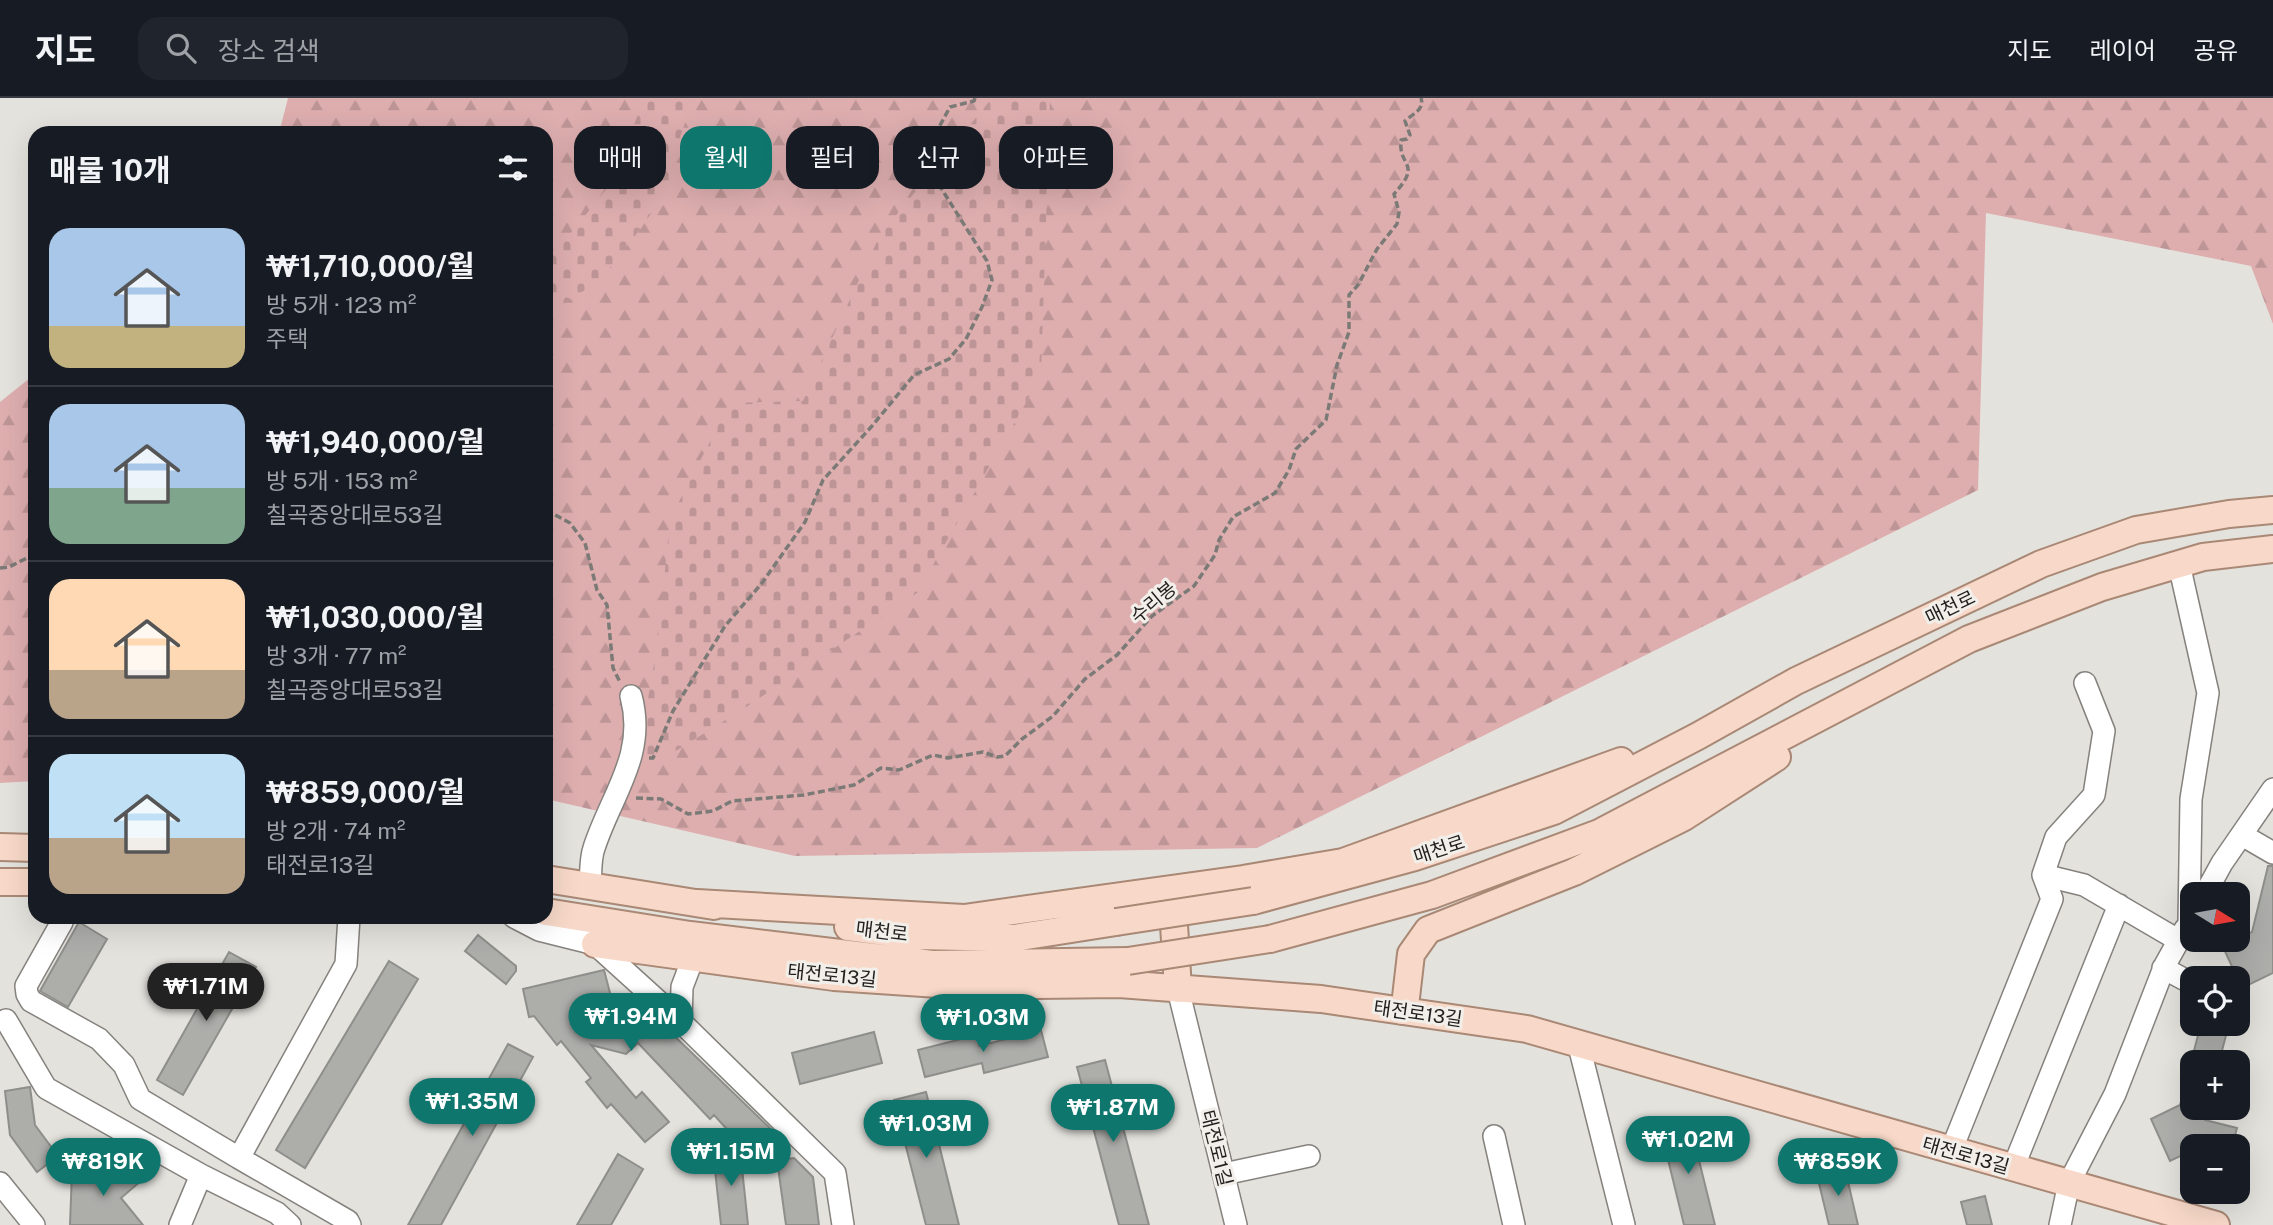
<!DOCTYPE html>
<html lang="ko">
<meta charset="utf-8">
<style>
:root{--surface:#171b24;--page:#20242c;--text:#f1f3f6;--muted:#9ea1a6;--line:#363941;--accent:#0f766e}
body{margin:0;font-family:"Public Sans","Noto Sans KR",sans-serif;background:var(--page);color:var(--text);height:100vh;display:flex;flex-direction:column;font-size:26px;white-space:nowrap}
*{box-sizing:border-box;margin:0}
p{font-size:23px;color:var(--muted)}
.icon{flex:none;width:38px;height:38px;fill:none;stroke:currentColor;stroke-width:2;stroke-linecap:round;stroke-linejoin:round}
.map{position:relative;flex:1;overflow:hidden}
.details{position:absolute;left:28px;top:28px;width:525px;height:798px;display:flex;flex-direction:column;background:var(--surface);border-radius:21px;box-shadow:0 7px 28px #0002}
.details>*{flex:none}
.top-card{position:absolute;left:574px;top:28px;width:665px;height:63px;display:flex;gap:14px}
.needle{width:46px;rotate:101deg}
.tools{position:absolute;left:2180px;top:784px;display:grid;gap:14px}
.tools a{display:grid;place-items:center;width:70px;height:70px;border-radius:14px;background:var(--surface);box-shadow:0 7px 28px #0002;font-size:35px}
.price{position:absolute;translate:-50% -60px;padding:0 16px;border-radius:24px;background:var(--accent);color:#fff;font-size:23px;line-height:46px;filter:drop-shadow(0 2px 4px #0008)}
.price::after{content:'';position:absolute;left:50%;top:42px;width:21px;height:16px;margin-left:-10px;background:inherit;clip-path:polygon(0 0,100% 0,50% 100%)}
.price.selected{background:#222;color:#fff}
ul{padding:0;list-style:none}
li{display:flex;align-items:center;gap:21px;height:175px;padding:0 21px}
li+li{border-top:2px solid var(--line)}
li span{display:grid;place-items:center;flex:none;width:196px;height:140px;border-radius:21px;color:#555}
li>.icon{margin-inline-start:auto}
span .icon{width:84px;height:84px;fill:#fffc;stroke-width:1}
li b{font-size:30px}
h2{display:flex;justify-content:space-between;align-items:center;height:84px;padding:0 21px;font-size:30px}
.tag{padding:0 24px;border-radius:21px;background:var(--surface);box-shadow:0 7px 28px #0002;font-size:24px;line-height:63px}
.tag.selected{background:var(--accent);color:#fff}
header{display:flex;align-items:center;gap:42px;box-sizing:border-box;height:98px;padding:0 35px;background:var(--surface);border-bottom:2px solid var(--line)}
header strong{font-size:33px}
nav{display:flex;gap:38px;margin-inline-start:auto;font-size:24px}
.search{width:490px;height:63px;background:var(--page);display:flex;align-items:center;gap:18px;box-sizing:border-box;padding:0 24px;border-radius:21px;color:var(--muted);font-size:26px}
.map>svg:first-child{display:block}
.forest{fill:url(#forest-firs)}
.cemetery{fill:url(#cemetery-stones)}
.building{fill:#adaeaa;stroke:#8e8f8b;stroke-width:2}
.lines{fill:none;stroke-linecap:round;stroke-linejoin:round}
.minor-casing{stroke:#85827e;stroke-width:24}
.major-casing{stroke:#a98875;stroke-width:30}
.path{stroke:#7b7a76;stroke-width:3.5;stroke-dasharray:7 3.5;stroke-linecap:butt}
.minor{stroke:#fff;stroke-width:21}
.major{stroke:#f8d9c9;stroke-width:26}
.major-bridge-casing{stroke:#a98875;stroke-width:30;stroke-linecap:butt}
.major-bridge{stroke:#f8d9c9;stroke-width:26}
.labels{text-anchor:middle;stroke-width:6;stroke-linejoin:round;paint-order:stroke}
.street-label{font-size:19px;fill:#201f1d;stroke:#f2efea}
</style>
<header>
<strong>지도</strong>
<div class="search"><svg class="icon" aria-label="search" viewBox="0 0 24 24"><circle cx="10" cy="10" r="6"/><path d="M15 15l6 6"/></svg>장소 검색</div>
<nav><a>지도</a><a>레이어</a><a>공유</a></nav>
</header>
<div class="map">
<svg width="2273" height="1127" viewBox="0 0 2273 1127">
<defs>
<pattern id="forest-firs" width="22" height="20" patternUnits="userSpaceOnUse" patternTransform="scale(1.75)"><rect width="22" height="20" fill="#deaeaf"/><path d="M5 1l3.5 6h-7zM16 11l3.5 6h-7z" fill="#be9596"/></pattern>
<pattern id="cemetery-stones" width="16" height="16" patternUnits="userSpaceOnUse" patternTransform="scale(1.75)"><rect width="16" height="16" fill="#deaeaf"/><path d="M2 7V4a2 2 0 0 1 4 0v3zM10 15v-3a2 2 0 0 1 4 0v3z" fill="#be9596"/></pattern>
</defs>
<rect width="100%" height="100%" fill="#e4e2dd"/>
<path class="forest" d="M288 0H2273V226L2251 168 1986 115 1978 392 1257 750 795 758 546 701V35H279Z
M35 276V683L0 685V304Z"/>
<path class="cemetery" d="M645 0H694L680 39 666 93 642 129 599 183 546 217V166L608 89Z
M992 0H1050L1041 278 917 495 737 615 645 672 640 647 658 543 670 421 730 305 803 303 880 137Z"/>
<path class="building" d="M2268 768H2273V875L2242 890 2222 847 2252 834Z
M79 824 107 841 68 909 40 893Z
M478 837 516 868V873L506 886 465 853Z
M229 854 256 869 183 997 157 982Z
M389 863 418 881 305 1070 276 1052Z
M604 872 616 918 633 903 635 906 638 903 772 1032 734 1039 714 1017 710 1021 638 945 626 956 591 947 636 1000 642 994 669 1024 645 1044 611 1006 607 1010 586 984 591 980 561 943 557 947 534 918 529 919 523 891Z
M2201 926H2229L2219 964H2191Z
M1041 932 1048 959 984 975 982 965 925 979 918 952 977 937 979 948Z
M874 934 882 965 800 986 792 955Z
M508 946 533 959 441 1127H408Z
M1105 962 1149 1127H1119L1077 969Z
M2188 978H2193V1010H2208L2205 1022 2237 1030 2232 1048H2193V1052L2170 1063 2151 1021 2180 1007Z
M30 989 35 1027 58 1058 37 1074 10 1037 5 993Z
M926 994 959 1127H926L894 1002Z
M1690 1026 1715 1127H1684L1661 1033Z
M740 1051 748 1127H721L713 1054Z
M618 1056 643 1071 611 1127H577Z
M794 1060 813 1079 819 1127H786L777 1062Z
M128 1065 142 1082 121 1100 143 1127H70L72 1073 116 1074Z
M1845 1071 1858 1127H1829L1817 1077Z
M1985 1098 1992 1127H1967L1961 1104Z"/>
<g class="lines">
<defs>
<path id="minor" d="M2179 466 2208 595 2191 701 2189 824
M2242 737 2273 755
M2043 777 2056 739 2094 697 2104 633 2085 585
M590 788C591 776 590 761 594 750 611 697 647 657 631 598
M2205 796 2222 765 2273 691
M349 819 346 866 239 1060 348 1123 350 1127
M514 819 539 832 595 846 681 924 835 1075 843 1127
M62 824 26 888 27 896 31 903 99 941 124 967 140 1001 239 1060
M2163 870 2193 886
M1178 891 1236 1127
M6 922 46 990 201 1077 277 1115 290 1127
M681 924 682 889 693 860
M1578 944 1624 1127
M1494 1038 1514 1127
M1951 1053 2052 801 2043 777 2084 787 2178 842
M2013 1070 2119 807
M1224 1076 1309 1058
M0 1085 34 1127
M180 1127 201 1077
M2060 1127 2069 1085 2115 996 2165 867 2185 831"/>
<path id="major" d="M0 749 35 750
M546 781 714 808
M0 784H35
M1172 795 1178 891
M1253 803 1415 759 1554 713 1698 638 1796 583 2041 466 2136 432 2229 416 2273 412
M697 805 964 820 1243 781 1343 764 1621 663
M546 814 690 837 932 866 1128 863
M848 829 916 838 1014 840 1116 824
M1270 841 1432 797 1599 735 1969 541 2102 489 2203 459 2273 451
M595 846 834 879 968 888 1119 886 1321 901 1527 931 2216 1127
M1402 913 1405 908 1411 856 1428 832 1574 774 1684 719 1777 659"/>
</defs>
<use href="#minor" class="minor-casing"/>
<use href="#major" class="major-casing"/>
<path class="path" d="M546 412 570 425 585 445 597 492 607 507 613 570 620 584
M0 470 9 469 35 456
M649 660H653L673 613 725 528 762 485 805 424 823 382 872 328 914 277 949 261 966 241 982 209 992 182 987 163 924 63 926 53 950 9 974 3 975 0
M636 700 661 701 688 716 713 713 732 703 804 697 854 687 881 670 899 672 933 657 948 660 983 654 997 659 1005 658 1022 641 1053 618 1085 581 1117 557 1152 518 1194 488 1215 457 1219 442 1233 419 1275 395 1289 372 1296 351 1326 322 1337 267 1349 234V197L1358 187 1377 151 1397 126 1399 114 1394 96C1423 64 1398 70 1401 42L1407 41 1410 37 1405 23C1412 16 1425 12 1421 0"/>
<use href="#minor" class="minor"/>
<use href="#major" class="major"/>
<defs>
<path id="major-bridge" d="M1116 824 1253 803
M1128 863 1270 841"/>
</defs>
<use href="#major-bridge" class="major-bridge-casing"/>
<use href="#major-bridge" class="major-bridge"/>
</g>
<g class="labels">
<g class="street-label">
<text transform="translate(1153 504) rotate(-40)" y="7">수리봉</text>
<text transform="translate(1950 509) rotate(-26)" y="7">매천로</text>
<text transform="translate(1439 751) rotate(-18)" y="7">매천로</text>
<text transform="translate(882 833) rotate(7)" y="7">매천로</text>
<text transform="translate(832 877) rotate(6)" y="7">태전로13길</text>
<text transform="translate(1418 915) rotate(8)" y="7">태전로13길</text>
<text transform="translate(1217 1050) rotate(76)" y="7">태전로1길</text>
<text transform="translate(1966 1057) rotate(16)" y="7">태전로13길</text>
</g>
</g>
</svg>
<div class="tools">
<a><svg class="needle" viewBox="-14 -14 28 28"><path d="M0-13l5 13h-10z" fill="#e53935"/><path d="M0 13l5-13h-10z" fill="#9ea1a6"/></svg></a>
<a><svg class="icon" aria-label="locate" viewBox="0 0 24 24"><circle cx="12" cy="12" r="6"/><path d="M12 2v4M12 18v4M2 12h4M18 12h4"/></svg></a>
<a>+</a>
<a>−</a>
</div>
<b class="price selected" style="left:206px;top:925px">₩1.71M</b>
<b class="price" style="left:631px;top:955px">₩1.94M</b>
<b class="price" style="left:983px;top:956px">₩1.03M</b>
<b class="price" style="left:472px;top:1040px">₩1.35M</b>
<b class="price" style="left:1113px;top:1046px">₩1.87M</b>
<b class="price" style="left:926px;top:1062px">₩1.03M</b>
<b class="price" style="left:1688px;top:1078px">₩1.02M</b>
<b class="price" style="left:731px;top:1090px">₩1.15M</b>
<b class="price" style="left:103px;top:1100px">₩819K</b>
<b class="price" style="left:1838px;top:1100px">₩859K</b>
<div class="top-card">
<a class="tag">매매</a>
<a class="tag selected">월세</a>
<a class="tag">필터</a>
<a class="tag">신규</a>
<a class="tag">아파트</a>
</div>
<section class="details">
<h2>매물 10개<svg class="icon" aria-label="filters" viewBox="0 0 24 24"><path d="M4 7h16M4 17h16"/><circle cx="9" cy="7" r="2"/><circle cx="15" cy="17" r="2"/></svg></h2>
<ul>
<li><span style="background:linear-gradient(#a9c7e8 70%,#c2b280 0)"><svg class="icon" aria-label="home" viewBox="0 0 24 24"><path d="M3 11l9-7 9 7M6 9v11h12V9"/></svg></span><div><b>₩1,710,000/월</b><p>방 5개 · 123 m²</p><p>주택</p></div></li>
<li><span style="background:linear-gradient(#a9c7e8 60%,#7fa58c 0)"><svg class="icon" aria-label="home" viewBox="0 0 24 24"><path d="M3 11l9-7 9 7M6 9v11h12V9"/></svg></span><div><b>₩1,940,000/월</b><p>방 5개 · 153 m²</p><p>칠곡중앙대로53길</p></div></li>
<li><span style="background:linear-gradient(#ffd9b3 65%,#b9a48a 0)"><svg class="icon" aria-label="home" viewBox="0 0 24 24"><path d="M3 11l9-7 9 7M6 9v11h12V9"/></svg></span><div><b>₩1,030,000/월</b><p>방 3개 · 77 m²</p><p>칠곡중앙대로53길</p></div></li>
<li><span style="background:linear-gradient(#bfe0f5 60%,#b9a48a 0)"><svg class="icon" aria-label="home" viewBox="0 0 24 24"><path d="M3 11l9-7 9 7M6 9v11h12V9"/></svg></span><div><b>₩859,000/월</b><p>방 2개 · 74 m²</p><p>태전로13길</p></div></li>
</ul>
</section>
</div>
